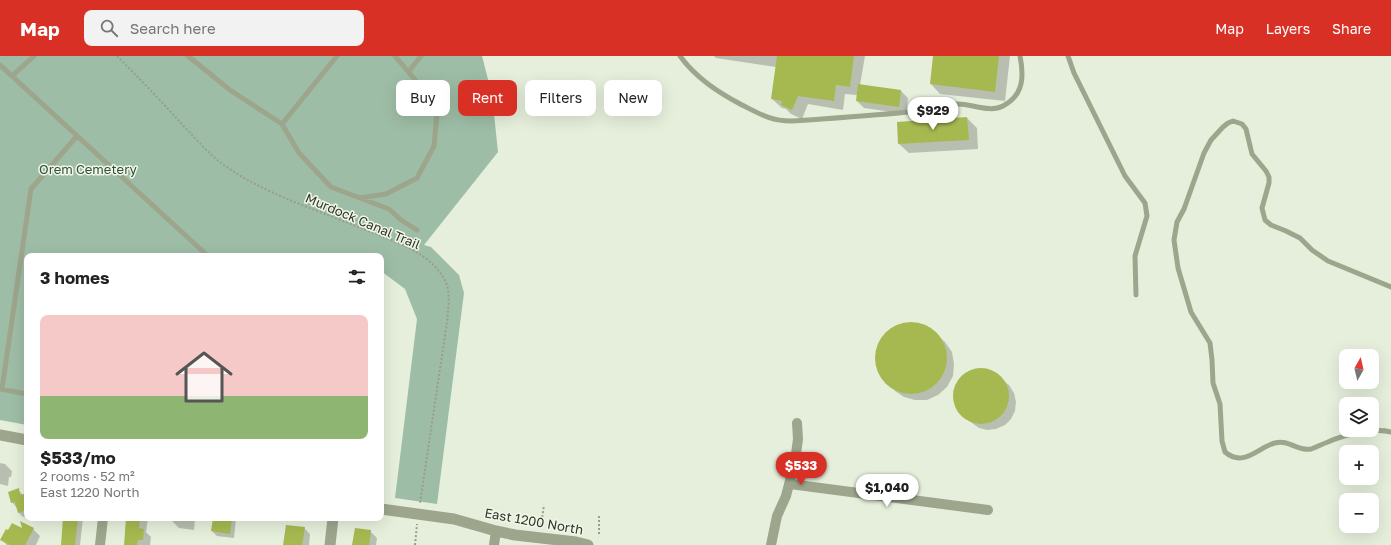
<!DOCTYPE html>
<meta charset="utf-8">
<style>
:root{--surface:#fff;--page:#f2f2f2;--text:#222;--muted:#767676;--line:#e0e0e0;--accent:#d93025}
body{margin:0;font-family:"Golos Text",sans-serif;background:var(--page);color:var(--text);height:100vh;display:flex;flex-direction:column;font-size:15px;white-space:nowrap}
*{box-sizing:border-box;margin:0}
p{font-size:13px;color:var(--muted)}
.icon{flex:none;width:22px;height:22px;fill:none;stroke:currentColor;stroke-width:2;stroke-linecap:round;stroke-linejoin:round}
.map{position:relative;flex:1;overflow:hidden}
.side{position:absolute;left:24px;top:197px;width:360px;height:268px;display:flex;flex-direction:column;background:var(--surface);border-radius:8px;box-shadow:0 4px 16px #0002}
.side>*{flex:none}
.guide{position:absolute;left:396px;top:24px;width:380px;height:36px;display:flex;gap:8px}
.needle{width:26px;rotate:8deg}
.buttons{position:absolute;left:1339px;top:293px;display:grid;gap:8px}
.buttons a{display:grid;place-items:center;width:40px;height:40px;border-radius:8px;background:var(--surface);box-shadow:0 4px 16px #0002;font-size:20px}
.price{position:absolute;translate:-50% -34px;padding:0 9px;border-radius:14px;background:#fff;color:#222;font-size:13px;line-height:26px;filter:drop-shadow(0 1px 2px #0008)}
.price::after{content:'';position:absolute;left:50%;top:24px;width:12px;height:9px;margin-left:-6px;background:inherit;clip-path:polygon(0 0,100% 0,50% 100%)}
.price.selected{background:var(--accent);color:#fff}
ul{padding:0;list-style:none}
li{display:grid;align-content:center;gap:8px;height:212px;padding:0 16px}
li+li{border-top:1px solid var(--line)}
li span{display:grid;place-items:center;height:124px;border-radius:8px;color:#555}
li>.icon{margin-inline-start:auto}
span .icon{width:72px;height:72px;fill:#fffc;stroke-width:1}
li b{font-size:17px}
h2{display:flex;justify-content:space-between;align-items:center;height:48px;padding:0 16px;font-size:17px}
.chip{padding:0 14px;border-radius:8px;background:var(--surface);box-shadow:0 4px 16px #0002;font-size:14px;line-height:36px}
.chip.selected{background:var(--accent);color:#fff}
header{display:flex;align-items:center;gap:24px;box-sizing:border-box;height:56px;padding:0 20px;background:var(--accent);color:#fff}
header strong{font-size:19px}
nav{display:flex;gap:22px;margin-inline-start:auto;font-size:14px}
.search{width:280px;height:36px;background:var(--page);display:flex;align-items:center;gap:10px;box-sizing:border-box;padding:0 14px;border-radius:8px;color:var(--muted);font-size:15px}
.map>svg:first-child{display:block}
.green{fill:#9ebda6}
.shadow{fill:#0003}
.building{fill:#a6b950}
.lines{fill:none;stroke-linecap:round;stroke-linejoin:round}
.path{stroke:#96a085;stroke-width:2;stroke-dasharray:2 2;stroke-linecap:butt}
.service{stroke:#9da68d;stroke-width:5}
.minor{stroke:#9da68d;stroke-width:10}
.tertiary{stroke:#9da68d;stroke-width:11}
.labels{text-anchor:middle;stroke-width:3;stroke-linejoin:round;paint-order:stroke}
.park-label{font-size:13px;fill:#2f5039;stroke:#f0f7e8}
.street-label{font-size:13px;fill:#313428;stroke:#f0f7e8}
</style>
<header>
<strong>Map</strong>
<div class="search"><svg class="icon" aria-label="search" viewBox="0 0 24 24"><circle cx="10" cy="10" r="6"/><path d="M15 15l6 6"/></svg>Search here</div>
<nav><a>Map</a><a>Layers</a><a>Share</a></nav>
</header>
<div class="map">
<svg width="1391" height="489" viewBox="0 0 1391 489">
<rect width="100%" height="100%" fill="#e6efdc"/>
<path class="green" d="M0 0H482L492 39 498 96 424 189 431 191 459 219 464 237 437 448 395 442 417 263 405 233 381 215V200H27V369L0 364Z"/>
<path class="shadow" d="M714 0H865L860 29 901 35 908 42 906 58 864 52 857 45V39L845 38 843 54 808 48 802 63 791 58 786 53 782 52 772 43 776 11 716 2Z
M934 0H1010L1005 45 940 38 931 28Z
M967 62 977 72 978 93 909 97 899 88Z
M905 267H916L927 270 945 286 952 296 954 308 953 320 947 331 938 339 927 344H915L904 341 895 335 881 319 877 308V297L880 287 886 278 894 271Z
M976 313H985L993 316 1009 329 1014 337 1016 346 1015 355 1011 363 1005 369 996 373 987 374 979 372 972 367 958 353 955 345V337L957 329 962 321 968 316Z
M0 407 5 408 12 415 11 421H9L8 430 0 428Z
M18 434 23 439 27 438V460L23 461 19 457 17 452 12 446Z
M64 462H83L80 489H62Z
M127 462H148L146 476 151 481 150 489H125Z
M171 462H195L194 474 179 472 172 465Z
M214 462H236L234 482 217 480 212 475Z
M304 472 310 478 309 489H284Z
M33 473 40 480 36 489H7L1 483 8 475Z
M370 475 377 482 376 489H354Z"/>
<path class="building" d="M777 0H854L850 31 836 29 834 45 798 40 792 54 781 49 782 45 771 43Z
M933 0H999L995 36 930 28Z
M858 28 901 34 899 51 856 45Z
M967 61 969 84 898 88 897 66Z
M875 302a36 36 0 1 1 72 0a36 36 0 1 1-72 0Z
M953 340a28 28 0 1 1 56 0a28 28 0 1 1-56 0Z
M19 432 20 439 27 437V454L18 457 15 446 11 447 8 436Z
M63 462H78L75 489H61Z
M126 462H140L139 472 144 473 143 484H138L137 489H124Z
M213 462H232L230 478 211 475Z
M20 465 34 472 25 489H10L0 484 6 473 8 474 12 467 22 472Z
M286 469 305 471 302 489H283Z
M355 472 371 474 369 489H352Z"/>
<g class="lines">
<path class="path" d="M117 0C139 22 160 44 180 66 193 80 206 95 221 107 262 137 312 152 358 171 387 183 426 193 443 221 452 234 448 251 447 266L420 447
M599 460V479
M541 469 544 449
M415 489 417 468"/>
<path class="service" d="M188 0 230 34 282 68 299 97 331 131 389 153 401 164 417 174
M680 0C696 22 718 36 742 49 760 58 771 65 791 65 833 62 875 60 916 55 930 54 944 48 958 48 972 48 990 57 1003 50 1024 39 1024 20 1020 0
M1068 0 1074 17 1125 120 1145 147 1147 160 1135 200 1136 239
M0 9 208 200
M409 15 421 0
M12 20 34 0
M282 68 337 0
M360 142 386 138 417 122 434 90 437 58 427 38 395 0
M1391 231 1328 205 1312 194 1300 182 1286 175 1271 169 1265 164 1262 152 1269 127V121L1266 115 1252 98 1246 73 1242 68 1233 65 1228 67 1223 71 1211 84 1204 97 1184 153 1177 166 1174 184 1178 212 1191 256 1210 287 1212 304 1213 327 1220 348 1222 385 1225 396C1244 412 1258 391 1275 387 1289 383 1298 396 1311 393 1317 391 1322 388 1328 386 1343 379 1375 371 1391 376
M0 333 27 338
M2 333 31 133 77 80"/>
<path class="minor" d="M790 428 988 454
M100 489 103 462
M494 489 496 475
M771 489 777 460 786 440 795 405 798 383 797 367"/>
<path class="tertiary" d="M0 379 27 384
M381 453 454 463 496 475 515 479 576 486 588 489
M330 489 333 462"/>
</g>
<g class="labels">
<g class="park-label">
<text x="88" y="118">Orem Cemetery</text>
</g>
<g class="street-label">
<text transform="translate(363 165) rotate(23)" y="5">Murdock Canal Trail</text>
<text transform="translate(534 465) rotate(10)" y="5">East 1200 North</text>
</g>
</g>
</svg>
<div class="buttons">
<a><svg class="needle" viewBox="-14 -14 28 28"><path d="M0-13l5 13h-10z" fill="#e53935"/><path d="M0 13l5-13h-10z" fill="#767676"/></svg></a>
<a><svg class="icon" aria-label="layers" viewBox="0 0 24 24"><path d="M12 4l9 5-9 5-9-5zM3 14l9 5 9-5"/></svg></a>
<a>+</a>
<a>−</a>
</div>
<b class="price" style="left:933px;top:75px">$929</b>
<b class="price selected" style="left:801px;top:430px">$533</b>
<b class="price" style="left:887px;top:452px">$1,040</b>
<div class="guide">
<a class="chip">Buy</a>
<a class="chip selected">Rent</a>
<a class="chip">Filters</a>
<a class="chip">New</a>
</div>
<section class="side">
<h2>3 homes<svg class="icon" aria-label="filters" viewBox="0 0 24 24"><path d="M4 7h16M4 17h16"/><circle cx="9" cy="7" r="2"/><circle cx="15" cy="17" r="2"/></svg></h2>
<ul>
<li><span style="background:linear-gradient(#f6c9c9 65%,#8fb573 0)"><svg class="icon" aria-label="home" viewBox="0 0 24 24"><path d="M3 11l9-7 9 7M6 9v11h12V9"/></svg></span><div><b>$533/mo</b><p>2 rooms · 52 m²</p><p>East 1220 North</p></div></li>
</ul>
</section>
</div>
